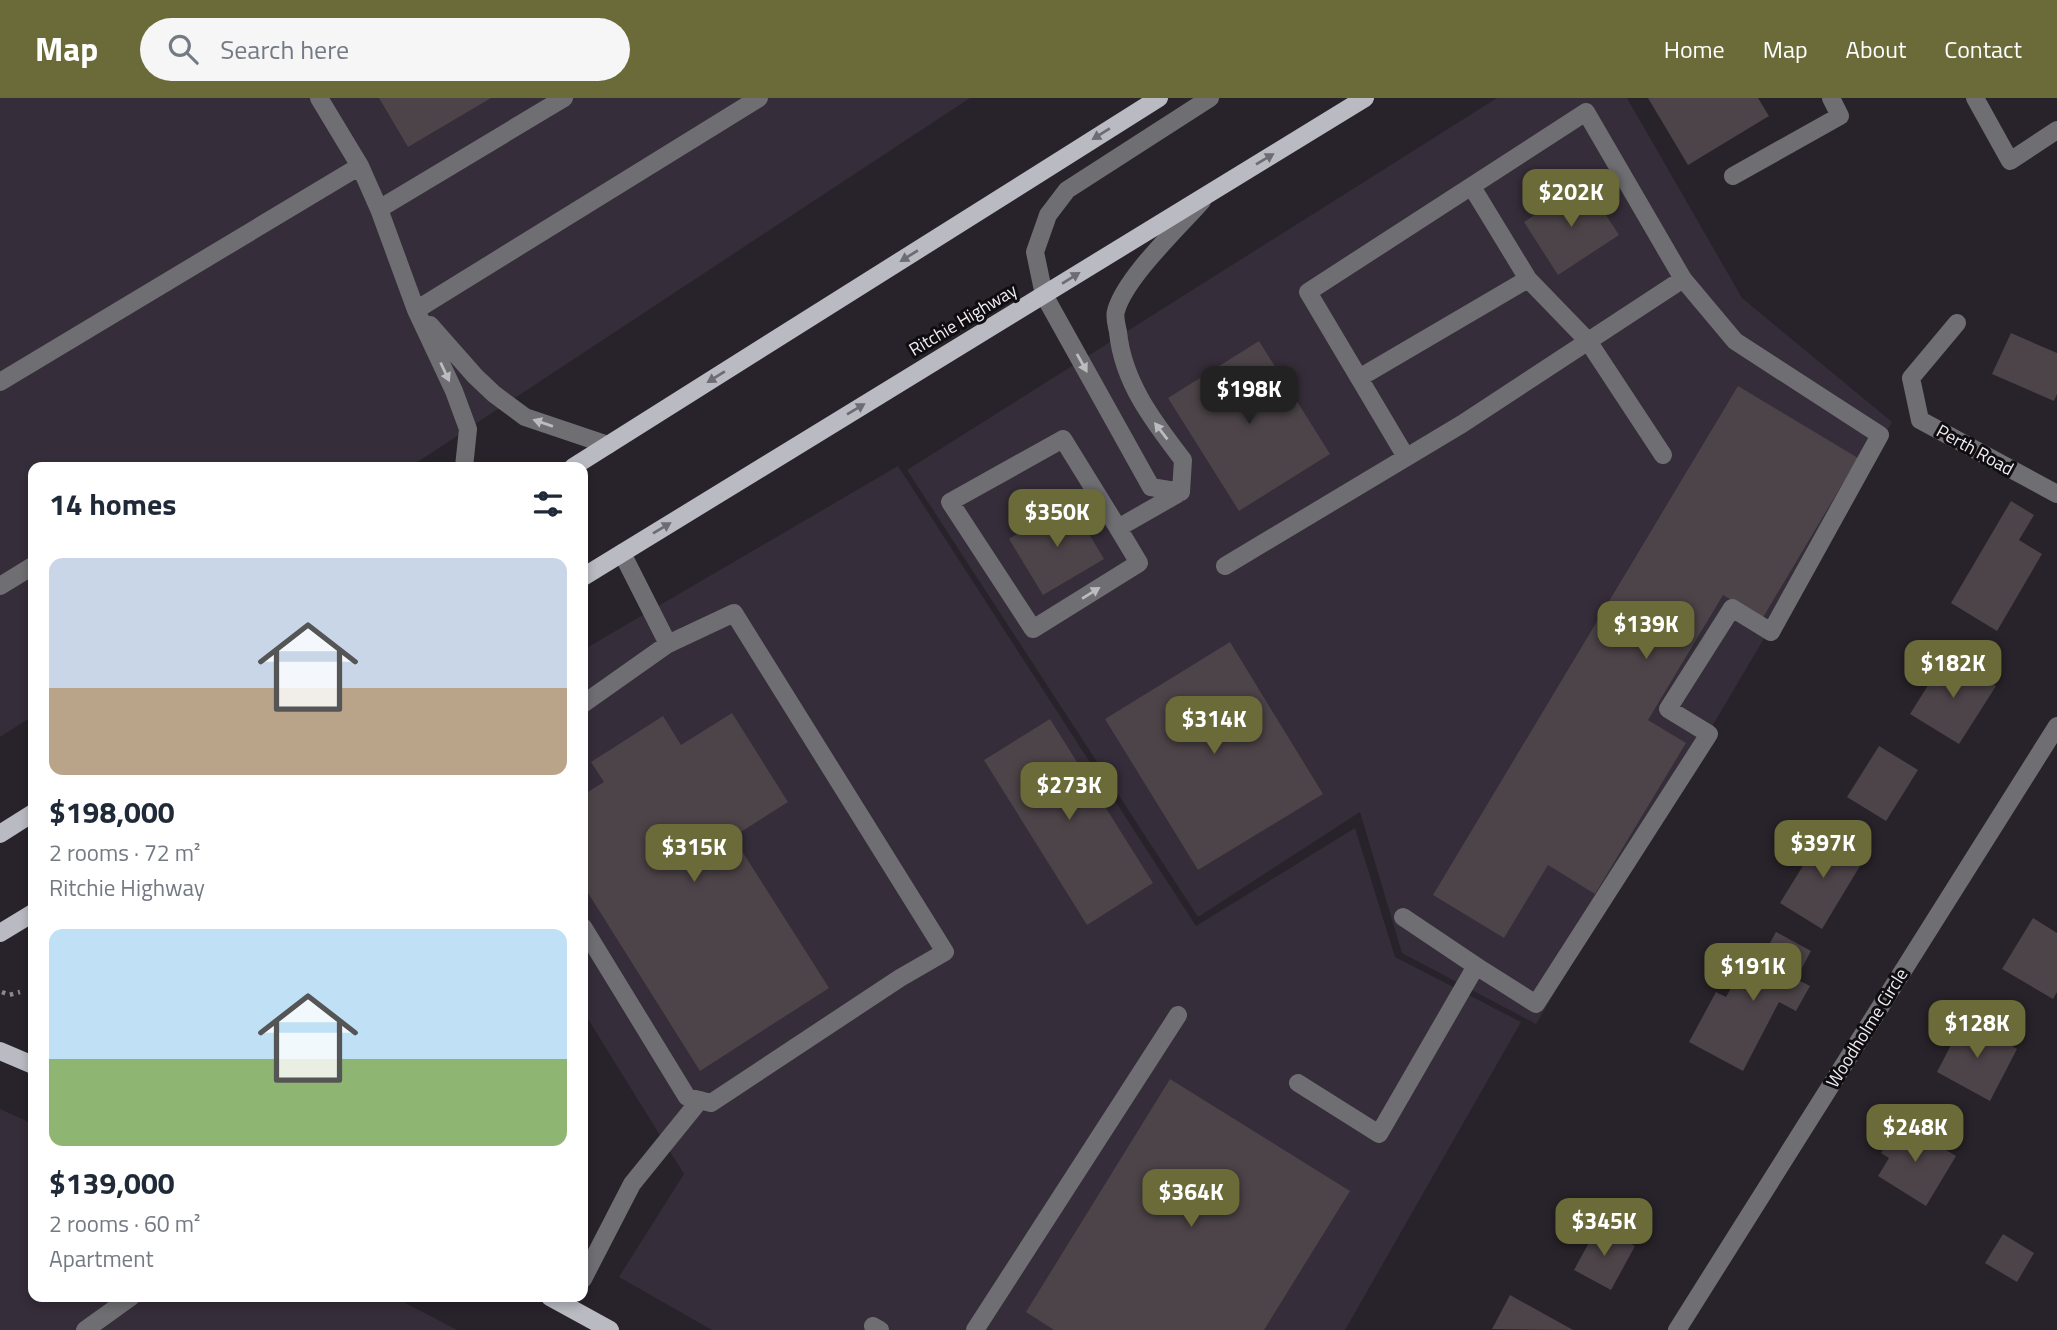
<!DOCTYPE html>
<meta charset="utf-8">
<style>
:root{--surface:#fff;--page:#f6f6f7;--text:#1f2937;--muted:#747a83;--accent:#6b6b39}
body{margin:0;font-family:"Titillium Web",sans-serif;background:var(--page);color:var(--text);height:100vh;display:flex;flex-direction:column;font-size:26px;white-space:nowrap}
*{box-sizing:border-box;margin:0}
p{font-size:23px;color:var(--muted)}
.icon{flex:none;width:38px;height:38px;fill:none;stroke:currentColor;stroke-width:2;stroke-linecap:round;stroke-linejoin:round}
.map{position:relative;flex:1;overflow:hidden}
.details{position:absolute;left:28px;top:364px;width:560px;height:840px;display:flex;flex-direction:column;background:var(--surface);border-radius:14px;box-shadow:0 4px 10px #0003}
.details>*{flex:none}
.price{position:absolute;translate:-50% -60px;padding:0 16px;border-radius:14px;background:var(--accent);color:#fff;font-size:23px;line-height:46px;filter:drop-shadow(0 2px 4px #0008)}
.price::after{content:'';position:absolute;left:50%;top:42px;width:21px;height:16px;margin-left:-10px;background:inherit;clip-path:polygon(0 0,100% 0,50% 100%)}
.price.active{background:#222;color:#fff}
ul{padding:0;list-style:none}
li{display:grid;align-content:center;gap:14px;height:371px;padding:0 21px}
li span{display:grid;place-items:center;height:217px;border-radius:14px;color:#555}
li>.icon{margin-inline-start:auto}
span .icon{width:126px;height:126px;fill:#fffc;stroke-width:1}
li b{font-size:30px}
h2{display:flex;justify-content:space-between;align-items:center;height:84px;padding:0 21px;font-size:30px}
header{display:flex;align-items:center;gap:42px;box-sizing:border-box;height:98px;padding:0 35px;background:var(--accent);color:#fff}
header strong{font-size:33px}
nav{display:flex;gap:38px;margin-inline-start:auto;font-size:24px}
.search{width:490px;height:63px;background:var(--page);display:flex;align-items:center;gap:18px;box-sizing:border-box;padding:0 24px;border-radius:38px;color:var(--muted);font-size:26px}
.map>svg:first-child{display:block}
.built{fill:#352d39}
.building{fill:#4c4448}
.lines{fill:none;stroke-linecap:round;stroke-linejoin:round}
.path{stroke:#8c888e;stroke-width:4.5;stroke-dasharray:3.5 5;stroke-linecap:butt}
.minor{stroke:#6f6f73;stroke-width:18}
.major{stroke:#b9bac2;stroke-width:18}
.oneway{fill:#6c6c72}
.oneway2{fill:#bcbbbf}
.labels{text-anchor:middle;stroke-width:6;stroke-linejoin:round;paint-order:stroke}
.street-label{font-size:18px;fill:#f0edf2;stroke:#0f0d10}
</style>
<header>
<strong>Map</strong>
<div class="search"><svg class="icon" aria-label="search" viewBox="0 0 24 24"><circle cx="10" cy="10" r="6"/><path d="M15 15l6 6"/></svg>Search here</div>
<nav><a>Home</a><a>Map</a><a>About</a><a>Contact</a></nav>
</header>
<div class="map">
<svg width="2057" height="1232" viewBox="0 0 2057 1232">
<rect width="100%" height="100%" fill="#28232a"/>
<path class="built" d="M0 0H970L410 369H33V618L0 639Z
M1497 0H1627L1742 200 1892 324 1536 926 1402 855 1360 714 1198 819 907 372Z
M898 368 1196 828 1355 730 1395 859 1521 924 1345 1232H712L619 1179 684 1076 583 913V552Z
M0 1011 33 1026V1199H394L457 1232H0Z"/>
<path class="building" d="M379 0H491L408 49Z
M1648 0H1758L1769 18 1688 67Z
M1585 85 1619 137 1558 177 1524 124Z
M2011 235 2057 255V296L2054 303 1992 276Z
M1259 243 1330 356 1239 413 1168 300Z
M1738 288 1858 360 1762 521 1723 497 1648 622 1686 645 1595 796 1548 767 1504 840 1433 797Z
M2011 403 2034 417 2019 442 2042 456 1997 533 1951 505Z
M1070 404 1104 461 1043 497 1009 441Z
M1230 544 1323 696 1198 772 1105 621Z
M1947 557 1996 588 1959 646 1910 616Z
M732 615 788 704 733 739 829 890 700 973 583 787V697L604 684 591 664 663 618 681 647Z
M1050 621 1153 785 1087 827 984 662Z
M1879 648 1918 672 1886 723 1847 699Z
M1825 732 1866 758 1822 831 1780 805Z
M2033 820 2057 835V894L2053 901 2002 871Z
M1776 834 1811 853 1796 881 1810 888 1796 913 1779 904 1743 973 1689 944 1716 894 1726 899 1743 868 1754 874Z
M1964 922 2017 951 1990 1003 1937 974Z
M1170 981 1350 1093 1264 1232H1054L1026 1214Z
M1900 1024 1956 1058 1926 1108 1878 1078 1889 1060 1881 1055Z
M1598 1128 1635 1148 1611 1192 1574 1172Z
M2003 1136 2034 1155 2017 1184 1985 1165Z
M1510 1197 1573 1232 1492 1231Z"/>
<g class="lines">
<path class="path" d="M2 894 9 897 20 894"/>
<path class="minor" d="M319 0 360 68 379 111 416 212 454 293 468 331 464 369
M1975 0 2010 63 2057 32
M1733 78 1840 18 1831 0
M1472 89 1528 181 1588 243 1663 357
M379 111 564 0
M416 212 759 0
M1957 225 1911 280 1920 322 2057 396
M430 227 475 278 494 296 525 319 608 347
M1359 280 1528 181
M0 284 360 68
M1181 394 1151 389 1044 197 1035 154 1048 117 1067 92 1210 0
M1181 394 1183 362C1153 323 1123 284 1118 234 1117 228 1114 219 1116 213 1125 180 1178 130 1202 103
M1118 430 1139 465 1033 531 950 404 1063 341 1118 430 1181 394
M1225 468 1462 326 1683 181 1586 14 1308 194 1406 359
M0 488 31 469
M583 606 668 546
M583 829 687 999 711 1005 900 880 945 854 734 515 668 546 622 455
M1476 868 1536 906 1709 636 1668 611 1732 510 1771 534 1880 337 1735 243 1683 181
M1298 985 1379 1036 1476 868 1403 819
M583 1181 632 1086 700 1002
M873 1228 880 1232
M85 1232 131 1199
M975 1232 1178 917
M1677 1232 2057 628"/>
<path class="major" d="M573 369 1159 0
M583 479 1365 0
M0 736 33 715
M0 835 33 815
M0 953 33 967
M550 1199 610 1232"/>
</g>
<defs><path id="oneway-solid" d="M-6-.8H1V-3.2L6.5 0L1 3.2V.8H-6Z" transform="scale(1.75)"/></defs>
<g class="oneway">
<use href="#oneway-solid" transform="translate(1101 36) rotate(148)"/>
<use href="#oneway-solid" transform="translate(1265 61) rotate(-31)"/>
<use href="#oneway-solid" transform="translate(909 158) rotate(148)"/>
<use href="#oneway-solid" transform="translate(1071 180) rotate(-32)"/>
<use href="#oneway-solid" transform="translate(716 279) rotate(148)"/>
<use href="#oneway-solid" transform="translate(856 311) rotate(-31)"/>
<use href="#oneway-solid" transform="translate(662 430) rotate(-31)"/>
</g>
<g class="oneway2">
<use href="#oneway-solid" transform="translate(1082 265) rotate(61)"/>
<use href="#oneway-solid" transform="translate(445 274) rotate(65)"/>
<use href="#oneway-solid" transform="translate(543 325) rotate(-161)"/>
<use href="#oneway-solid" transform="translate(1161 333) rotate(-128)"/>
<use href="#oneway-solid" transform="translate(1091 495) rotate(-32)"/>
</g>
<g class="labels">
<g class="street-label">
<text transform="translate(963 222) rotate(-31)" y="6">Ritchie Highway</text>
<text transform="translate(1975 352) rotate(29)" y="6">Perth Road</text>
<text transform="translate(1867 930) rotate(-58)" y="6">Woodholme Circle</text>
</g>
</g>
</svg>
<b class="price" style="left:1571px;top:131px">$202K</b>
<b class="price active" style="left:1249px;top:328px">$198K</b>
<b class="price" style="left:1057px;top:451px">$350K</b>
<b class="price" style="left:1646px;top:563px">$139K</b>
<b class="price" style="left:1953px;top:602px">$182K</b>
<b class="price" style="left:1214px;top:658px">$314K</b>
<b class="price" style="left:1069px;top:724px">$273K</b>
<b class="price" style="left:1823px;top:782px">$397K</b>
<b class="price" style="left:694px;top:786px">$315K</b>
<b class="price" style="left:1753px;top:905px">$191K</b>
<b class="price" style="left:1977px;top:962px">$128K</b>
<b class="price" style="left:1915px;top:1066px">$248K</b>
<b class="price" style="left:1191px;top:1131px">$364K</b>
<b class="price" style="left:1604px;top:1160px">$345K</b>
<section class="details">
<h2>14 homes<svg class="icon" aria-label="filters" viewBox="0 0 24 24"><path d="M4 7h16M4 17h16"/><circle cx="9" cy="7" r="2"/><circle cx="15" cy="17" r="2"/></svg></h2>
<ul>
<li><span style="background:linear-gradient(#c9d6e8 60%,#b9a48a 0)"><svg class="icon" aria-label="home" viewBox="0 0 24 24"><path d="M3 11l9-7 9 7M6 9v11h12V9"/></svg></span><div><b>$198,000</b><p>2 rooms · 72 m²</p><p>Ritchie Highway</p></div></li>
<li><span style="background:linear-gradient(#bfe0f5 60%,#8fb573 0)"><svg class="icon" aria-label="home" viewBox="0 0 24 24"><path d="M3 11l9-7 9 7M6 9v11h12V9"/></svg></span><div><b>$139,000</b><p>2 rooms · 60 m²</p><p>Apartment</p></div></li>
</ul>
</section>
</div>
